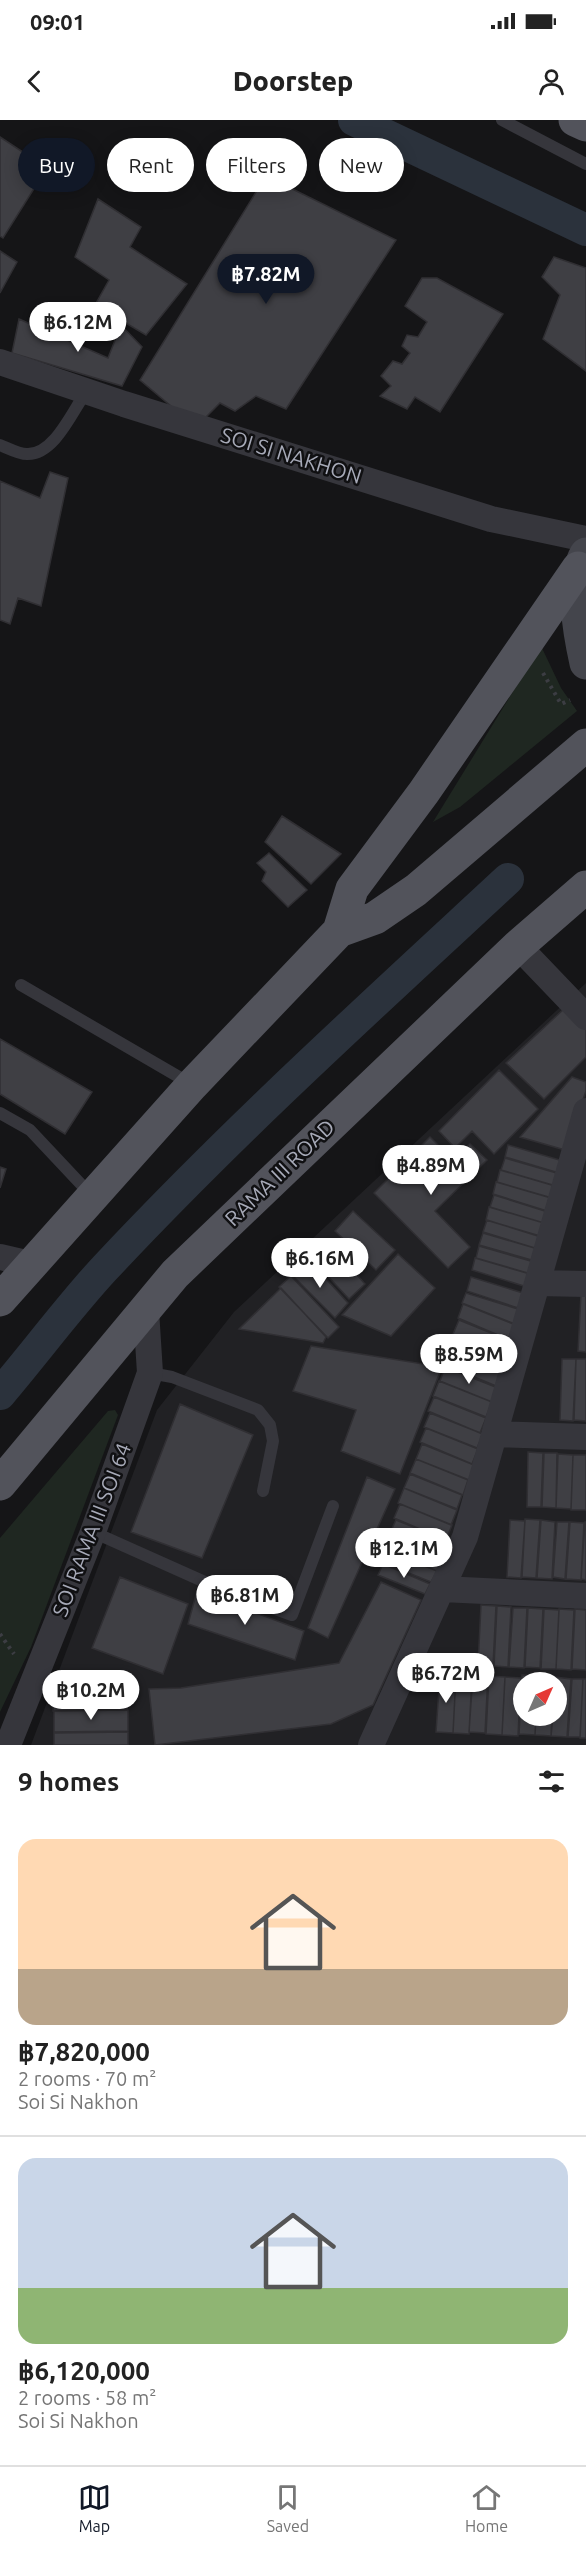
<!DOCTYPE html>
<meta charset="utf-8">
<style>
:root{--surface:#fff;--page:#f2f2f2;--text:#222;--muted:#767676;--line:#e0e0e0;--accent:#111827}
body{margin:0;font-family:Ubuntu,sans-serif;background:var(--page);color:var(--text);height:100vh;display:flex;flex-direction:column;font-size:22px;white-space:nowrap}
*{box-sizing:border-box;margin:0}
p{font-size:20px;color:var(--muted)}
.icon{flex:none;width:33px;height:33px;fill:none;stroke:currentColor;stroke-width:2;stroke-linecap:round;stroke-linejoin:round}
.map{position:relative;height:1625px;overflow:hidden}
.drawer{display:flex;flex-direction:column;background:var(--surface);flex:1}
.drawer>*{flex:none}
.top-card{position:absolute;left:18px;top:18px;width:550px;height:54px;display:flex;gap:12px}
.needle{width:39px;rotate:45deg}
.buttons{position:absolute;left:513px;top:1552px;display:grid;gap:12px}
.buttons a{display:grid;place-items:center;width:54px;height:54px;border-radius:50%;background:var(--surface);box-shadow:0 3px 15px #0003;font-size:30px}
.price{position:absolute;translate:-50% -51px;padding:0 14px;border-radius:21px;background:#fff;color:#222;font-size:20px;line-height:39px;filter:drop-shadow(0 2px 3px #0008)}
.price::after{content:'';position:absolute;left:50%;top:36px;width:18px;height:14px;margin-left:-9px;background:inherit;clip-path:polygon(0 0,100% 0,50% 100%)}
.price.current{background:var(--accent);color:#fff}
ul{padding:0;list-style:none}
li{display:grid;align-content:center;gap:12px;height:318px;padding:0 18px}
li+li{border-top:2px solid var(--line)}
li span{display:grid;place-items:center;height:186px;border-radius:18px;color:#555}
li>.icon{margin-inline-start:auto}
span .icon{width:108px;height:108px;fill:#fffc;stroke-width:1}
li b{font-size:26px}
h2{display:flex;justify-content:space-between;align-items:center;height:72px;padding:0 18px;font-size:26px}
.pill{padding:0 21px;border-radius:27px;background:var(--surface);box-shadow:0 3px 15px #0003;font-size:21px;line-height:54px}
.pill.current{background:var(--accent);color:#fff}
.status{display:flex;justify-content:space-between;align-items:center;height:42px;padding:0 30px;background:var(--surface);direction:ltr}
.status svg{height:16px;fill:currentColor}
header{display:flex;justify-content:space-between;align-items:center;height:78px;padding:0 18px;background:var(--surface);font-size:27px;font-weight:800}
.tab-bar{display:flex;justify-content:space-around;align-items:center;height:84px;border-top:2px solid var(--line);background:var(--surface);font-size:16px;color:var(--muted)}
.tab-bar a{display:grid;justify-items:center;gap:3px}
.tab-bar .current{color:var(--accent)}
.map>svg:first-child{display:block}
.built{fill:#212124;fill-rule:evenodd}
.green{fill:#1f2721}
.lines{fill:none;stroke-linecap:round;stroke-linejoin:round}
.canal{stroke:#2b323c;stroke-width:32}
.building{fill:#3f3f44;stroke:#302f33;stroke-width:1.5}
.path{stroke:#3c3d43;stroke-width:4;stroke-dasharray:3 4.5;stroke-linecap:butt}
.service{stroke:#36363c;stroke-width:12}
.minor{stroke:#36363c;stroke-width:26}
.secondary{stroke:#44454c;stroke-width:33}
.primary{stroke:#52535b;stroke-width:33}
.labels{text-anchor:middle;stroke-width:5;stroke-linejoin:round;paint-order:stroke}
.street-label{font-size:21px;fill:#a7aab8;stroke:#101012}
</style>
<div class="status"><b>09:01</b><svg viewBox="0 0 49 12"><path d="M0 12V9h3v3zM5 12V6h3v6zM10 12V3h3v9zM15 12V0h3v12zM26 1h20v11H26zM47 4h2v5h-2z"/></svg></div>
<header><svg class="icon" aria-label="back" viewBox="0 0 24 24"><path d="M15 5l-7 7 7 7"/></svg>Doorstep<svg class="icon" aria-label="person" viewBox="0 0 24 24"><circle cx="12" cy="8" r="4"/><path d="M4 21q1-7 8-7t8 7"/></svg></header>
<div class="map">
<svg width="586" height="1625" viewBox="0 0 586 1625">
<rect width="100%" height="100%" fill="#151517"/>
<path class="built" d="M586 863V1625H31L157 1290 234 1192ZM524 1563H556V1596H524Z"/>
<path class="green" d="M541 526 561 568 577 591 460 687 433 702Z
M115 1290 118 1295 31 1527 0 1592V1418L108 1291Z"/>
<g class="lines">
<path class="canal" d="M354 0 586 110
M0 1274C35 1233 68 1188 104 1149 232 1012 371 886 508 759"/>
</g>
<path class="building" d="M0 17 47 48 3 118 0 116Z
M266 56 396 120 286 289 256 276 235 291 220 283 196 307 140 260Z
M98 79 141 107 130 127 187 164 146 215 95 185 109 160 75 137Z
M0 131 17 142 0 173Z
M554 137 586 148V251L543 219 560 175 542 157Z
M422 158H437L503 194 440 292 415 277 407 289 380 276 391 266 381 256 393 241 402 244 410 233 402 226 407 215 418 217 427 202 405 186Z
M19 199 108 238 121 205 142 227 122 266 12 233Z
M50 352 68 358 41 486 18 478 10 504 0 500V361L40 378Z
M282 696 341 734 311 764 265 722Z
M269 733 307 770 288 787 262 761 266 752 257 743Z
M566 887 586 910V937L544 979 506 943Z
M0 919 92 972 65 1014 0 974Z
M499 950 538 989 494 1034 472 1011 455 1028 439 1011Z
M572 957 586 962V971L565 1030 520 1017Z
M430 1017 453 1040 470 1024 487 1040 435 1091 470 1127 448 1148 374 1073Z
M508 1025 563 1041 559 1053 505 1037Z
M505 1038 560 1054 556 1066 501 1050Z
M0 1047 6 1049 0 1068Z
M500 1050 555 1066 552 1078 497 1062Z
M496 1062 551 1078 547 1091 493 1074Z
M494 1075 548 1092 544 1103 490 1087Z
M489 1087 544 1103 540 1116 486 1100Z
M353 1091 395 1130 376 1150 335 1111Z
M487 1100 541 1117 538 1129 483 1112Z
M483 1113 538 1129 535 1141 479 1125Z
M327 1121 365 1164 349 1179 309 1136Z
M479 1126 534 1142 531 1154 476 1138Z
M398 1134 435 1168 391 1216 342 1195Z
M475 1138 530 1154 527 1167 472 1150Z
M309 1140 348 1183 335 1198 292 1155Z
M291 1156 339 1207 328 1218 279 1167Z
M471 1157 523 1173 518 1188 467 1171Z
M281 1168 326 1217 323 1223 239 1209Z
M466 1173 518 1189 515 1204 462 1183Z
M581 1174H586V1232L578 1231Z
M463 1184 516 1205 510 1220 458 1198Z
M459 1200 511 1221 506 1236 453 1214Z
M455 1215 508 1236 502 1251 449 1229Z
M311 1226 442 1247 400 1354 341 1331 356 1290 293 1271Z
M449 1230 502 1251 496 1266 443 1244Z
M562 1239H576L573 1301 560 1300Z
M576 1239H586V1301L574 1300Z
M445 1247 498 1268 492 1282 440 1261Z
M439 1261 492 1282 486 1297 433 1276Z
M434 1277 486 1298 480 1313 428 1291Z
M180 1284 253 1315 202 1438 131 1412Z
M430 1293 483 1314 477 1328 424 1307Z
M426 1308 478 1329 472 1344 420 1322Z
M422 1324 474 1345 469 1360 416 1339Z
M528 1332 543 1333 541 1387H527Z
M544 1333H557L556 1388 542 1387Z
M558 1334 573 1335 571 1389 556 1388Z
M573 1335H586V1390H571Z
M416 1339 468 1360 463 1375 410 1353Z
M410 1354 462 1375 457 1389 404 1368Z
M367 1357 395 1369 328 1518 308 1508Z
M404 1368 457 1390 451 1405 398 1383Z
M400 1384 452 1405 446 1420 394 1398Z
M525 1399 540 1400 536 1458 522 1457Z
M396 1400 448 1421 442 1436 389 1415Z
M510 1400 525 1401 521 1458 507 1457Z
M541 1400 555 1402 552 1459 537 1458Z
M557 1402H569L565 1459 553 1457Z
M570 1402 584 1403 581 1460 566 1459Z
M585 1402H586V1460L581 1459Z
M390 1415 443 1436 437 1451 384 1429Z
M385 1430 437 1451 431 1462 381 1442Z
M383 1444 430 1464 425 1474 378 1455Z
M120 1457 188 1484 163 1554 92 1528Z
M381 1462 421 1480 373 1585 331 1604 155 1625 149 1569 181 1568 339 1543Z
M197 1471 304 1511 295 1540 188 1504Z
M481 1485 496 1486 493 1546 478 1545Z
M497 1486 511 1487 508 1547 494 1546Z
M513 1488H527L524 1548 509 1547Z
M528 1488 543 1489 540 1548 525 1547Z
M544 1489 559 1490 556 1549H541Z
M559 1489 574 1490 571 1550 556 1549Z
M575 1489 586 1490V1550L572 1549Z
M440 1554 456 1555 453 1613 436 1612Z
M473 1554 488 1555 485 1613 469 1612Z
M456 1555 472 1556 469 1614 453 1613Z
M522 1555 538 1556V1563H524V1596H536L535 1615 519 1614Z
M489 1556 505 1557 502 1615 486 1614Z
M505 1557 521 1558 518 1616 502 1615Z
M538 1557 555 1558 554 1563H538Z
M555 1557 571 1559 567 1617 551 1616 553 1596H556Z
M572 1559H583L580 1617H568Z
M583 1559H586V1618H580Z
M127 1568V1589L53 1591V1569Z
M128 1590V1611L54 1612V1591Z
M536 1596H552L551 1616 535 1615Z
M128 1612V1625H54V1613Z"/>
<g class="lines">
<path class="path" d="M543 553 561 584 570 580
M0 1514 14 1534"/>
<path class="service" d="M502 0 586 44
M0 325C8 328 18 334 27 334 54 335 72 292 86 272
M21 865 191 964
M0 993 30 1010 92 1076
M150 1253 172 1257 258 1290 270 1305 273 1321 263 1371
M93 1412 225 1471 292 1495 333 1386"/>
<path class="minor" d="M0 242 124 284 491 399 586 419
M518 826 586 897
M0 1137 30 1144
M538 1163 586 1164
M495 1314 586 1317
M442 1469 586 1476
M8 1625 93 1412 150 1253 146 1190
M371 1625 465 1417 586 991"/>
<path class="secondary" d="M586 434C570 462 579 512 586 543"/>
<path class="primary" d="M575 0 586 5
M339 811 352 769 424 672 578 448
M0 1180 192 965 339 811 375 798 416 770 586 625
M0 1364 175 1154 518 826 586 767"/>
</g>
<g class="labels">
<g class="street-label">
<text transform="translate(291 336) rotate(17)" y="7">SOI SI NAKHON</text>
<text transform="translate(280 1053) rotate(-44)" y="7">RAMA III ROAD</text>
<text transform="translate(92 1410) rotate(-69)" y="7">SOI RAMA III SOI 64</text>
</g>
</g>
</svg>
<div class="buttons">
<a><svg class="needle" viewBox="-14 -14 28 28"><path d="M0-13l5 13h-10z" fill="#e53935"/><path d="M0 13l5-13h-10z" fill="#767676"/></svg></a>
</div>
<b class="price current" style="left:266px;top:185px">฿7.82M</b>
<b class="price" style="left:78px;top:233px">฿6.12M</b>
<b class="price" style="left:431px;top:1076px">฿4.89M</b>
<b class="price" style="left:320px;top:1169px">฿6.16M</b>
<b class="price" style="left:469px;top:1265px">฿8.59M</b>
<b class="price" style="left:404px;top:1459px">฿12.1M</b>
<b class="price" style="left:245px;top:1506px">฿6.81M</b>
<b class="price" style="left:446px;top:1584px">฿6.72M</b>
<b class="price" style="left:91px;top:1601px">฿10.2M</b>
<div class="top-card">
<a class="pill current">Buy</a>
<a class="pill">Rent</a>
<a class="pill">Filters</a>
<a class="pill">New</a>
</div>
</div>
<section class="drawer">
<h2>9 homes<svg class="icon" aria-label="filters" viewBox="0 0 24 24"><path d="M4 7h16M4 17h16"/><circle cx="9" cy="7" r="2"/><circle cx="15" cy="17" r="2"/></svg></h2>
<ul>
<li><span style="background:linear-gradient(#ffd9b3 70%,#b9a48a 0)"><svg class="icon" aria-label="home" viewBox="0 0 24 24"><path d="M3 11l9-7 9 7M6 9v11h12V9"/></svg></span><div><b>฿7,820,000</b><p>2 rooms · 70 m²</p><p>Soi Si Nakhon</p></div></li>
<li><span style="background:linear-gradient(#c9d6e8 70%,#8fb573 0)"><svg class="icon" aria-label="home" viewBox="0 0 24 24"><path d="M3 11l9-7 9 7M6 9v11h12V9"/></svg></span><div><b>฿6,120,000</b><p>2 rooms · 58 m²</p><p>Soi Si Nakhon</p></div></li>
</ul>
</section>
<nav class="tab-bar">
<a class="current"><svg class="icon" aria-label="map" viewBox="0 0 24 24"><path d="M3 6l6-2 6 2 6-2v14l-6 2-6-2-6 2zM9 4v14M15 6v14"/></svg>Map</a>
<a><svg class="icon" aria-label="saved" viewBox="0 0 24 24"><path d="M7 4h10v16l-5-4-5 4z"/></svg>Saved</a>
<a><svg class="icon" aria-label="home" viewBox="0 0 24 24"><path d="M3 11l9-7 9 7M6 9v11h12V9"/></svg>Home</a>
</nav>
